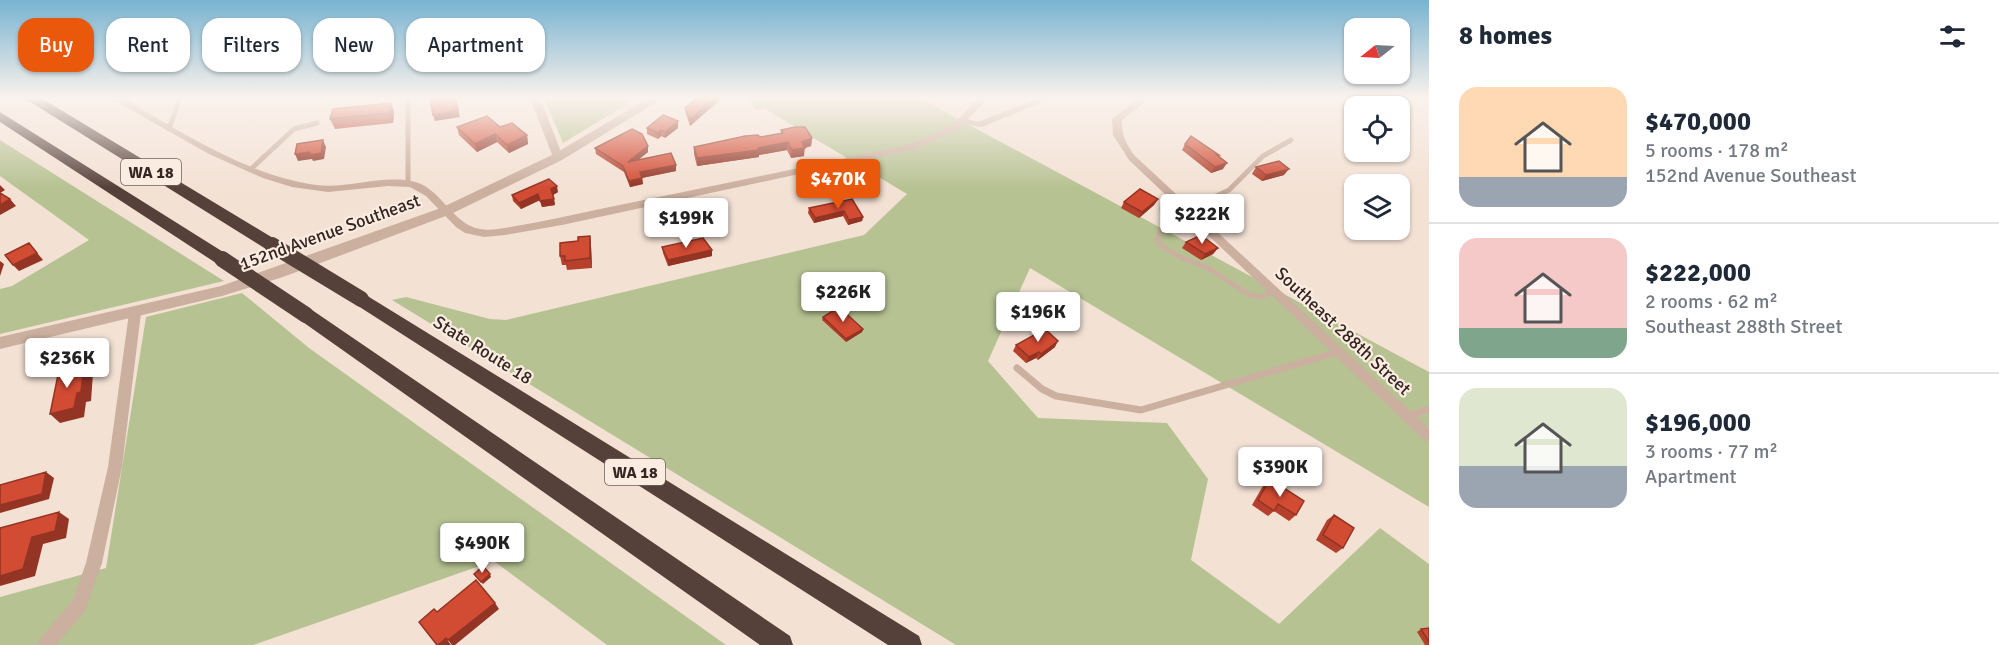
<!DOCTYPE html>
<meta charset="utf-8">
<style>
:root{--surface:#fff;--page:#f2f2f3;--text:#1f2937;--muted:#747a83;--line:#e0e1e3;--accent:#ea580c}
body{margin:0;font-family:Signika,sans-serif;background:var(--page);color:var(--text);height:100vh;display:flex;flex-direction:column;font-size:22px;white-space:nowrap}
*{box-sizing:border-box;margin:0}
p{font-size:20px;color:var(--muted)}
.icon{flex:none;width:33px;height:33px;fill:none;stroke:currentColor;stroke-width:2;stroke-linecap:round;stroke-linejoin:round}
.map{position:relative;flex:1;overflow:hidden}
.sheet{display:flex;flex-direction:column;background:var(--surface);width:570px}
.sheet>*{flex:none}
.banner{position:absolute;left:18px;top:18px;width:570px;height:54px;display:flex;gap:12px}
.needle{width:39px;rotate:252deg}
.controls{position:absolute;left:1344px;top:18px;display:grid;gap:12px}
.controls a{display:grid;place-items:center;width:66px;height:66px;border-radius:12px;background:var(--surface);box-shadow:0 2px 4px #0004;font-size:30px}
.price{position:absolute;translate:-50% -51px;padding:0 14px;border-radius:6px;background:#fff;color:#222;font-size:20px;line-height:39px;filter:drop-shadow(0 2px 3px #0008)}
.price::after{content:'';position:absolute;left:50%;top:36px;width:18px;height:14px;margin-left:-9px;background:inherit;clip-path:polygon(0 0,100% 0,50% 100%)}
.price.active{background:var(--accent);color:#fff}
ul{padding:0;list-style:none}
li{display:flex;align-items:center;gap:18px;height:150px;padding:0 30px}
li+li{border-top:2px solid var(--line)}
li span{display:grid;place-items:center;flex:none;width:168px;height:120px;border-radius:18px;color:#555}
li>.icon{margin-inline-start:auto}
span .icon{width:72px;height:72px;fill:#fffc;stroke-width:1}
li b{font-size:26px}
h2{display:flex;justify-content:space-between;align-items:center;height:72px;padding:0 30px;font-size:26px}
.chip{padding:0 21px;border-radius:18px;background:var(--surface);box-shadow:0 2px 4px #0004;font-size:21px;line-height:54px}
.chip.active{background:var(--accent);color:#fff}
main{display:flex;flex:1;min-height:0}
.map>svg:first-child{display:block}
.green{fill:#b7c293}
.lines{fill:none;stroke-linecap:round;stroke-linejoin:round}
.service-far1{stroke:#cbaf9f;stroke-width:5}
.service{stroke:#cbaf9f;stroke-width:7}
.minor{fill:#cbaf9f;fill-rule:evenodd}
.tertiary{fill:#cbaf9f;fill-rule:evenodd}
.motorway{fill:#56403a;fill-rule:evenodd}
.motorway-bridge{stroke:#56403a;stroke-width:16}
.wall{fill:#b5402c}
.shaded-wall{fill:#933424}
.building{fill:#d24b33;stroke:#933424;stroke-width:1.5}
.labels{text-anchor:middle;stroke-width:4.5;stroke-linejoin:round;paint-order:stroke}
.shield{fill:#faece0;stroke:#6f625c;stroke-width:1.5}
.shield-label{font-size:16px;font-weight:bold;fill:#342723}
.street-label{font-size:18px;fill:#342723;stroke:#faece0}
</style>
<main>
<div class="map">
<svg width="1429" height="645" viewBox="0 0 1429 645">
<rect width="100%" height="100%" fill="#f3e1d4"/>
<path class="green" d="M544 98H637L563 143Z
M748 98H919L1429 372V507L1030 268 988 361 1038 418 1167 423 1208 479 1191 560 1279 624 1380 528 1429 564V645H956L392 300 406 297 490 319 506 320 864 235 907 194 764 108 755 110Z
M0 140 224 281 0 334V289L12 286 89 240 0 176Z
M242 293 309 348 726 645H607L494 561 253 645H0V597L106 568 146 317Z"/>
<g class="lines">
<path class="service-far1" d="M408 98V183
M169 129 180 98
M251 169 294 129 317 123
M1174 198 1162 208 1164 226 1157 239 1159 244 1178 256 1208 268 1248 294 1260 297 1274 292
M1178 202 1212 198 1229 190 1263 156 1291 140"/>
<path class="service" d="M1017 368 1042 389 1056 396 1141 410 1338 352
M1408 416 1429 409"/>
<path class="minor" d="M110 98H122C180 131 248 176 316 185 347 189 379 175 411 181 441 186 451 224 480 229 492 231 504 228 516 226 546 221 575 214 605 208 707 187 810 166 912 144L950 127 979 98H989L968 119 978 122 1039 98H1052L982 127 963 124 956 131 915 149 562 225 505 235 484 237 465 233 456 227 426 196 410 187 388 186 328 192 292 187 263 178 209 154Z
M530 98H540L563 157 561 159 558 160 553 157Z
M1139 98H1150L1122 120C1121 135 1127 145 1135 156L1429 428V442L1424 440 1129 160 1113 135 1112 119Z
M135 308 141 313 122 467 102 563 85 611 56 645H38L40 639 73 600 86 563 108 467 129 313Z"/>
<path class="tertiary" d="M649 98H663L562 160 451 214 283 277 222 296 0 349V337L221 286 441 208 554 154Z"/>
<path class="motorway" d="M24 98H41L278 241 280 245 278 249H266Z
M0 112 228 255 230 259 228 263H216L0 122Z
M361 292 919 636 922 645H888L355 304 352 299 355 294Z
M306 308 312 310 790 636 793 645H760L300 320 297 315 300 310Z"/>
<path class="motorway-bridge" d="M272 245 361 299
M222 259 306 315"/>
</g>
<path class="wall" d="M697 98H722L690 126 686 114 685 108Z
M391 103 394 112 393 123 335 129 330 119Z
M678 121V128L665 138 661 136 658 139 647 134V128Z
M457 127H500L527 135 528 144 509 153 497 142 477 152 459 135Z
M781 130 812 138 811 146 805 148 804 156 791 158 787 150 759 155V157L697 166 694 154V147L781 134Z
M1185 144 1218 156 1223 169 1211 173 1182 150Z
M595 148 648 152 638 160 676 171 642 178 643 184 630 187 624 172 596 154Z
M1256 167 1284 175 1262 181 1252 174Z
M558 192 553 195 555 205 542 207 540 200 521 209 513 201 512 195Z
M1158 199 1154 205 1139 218 1121 208 1124 202Z
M832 203 863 217 862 221 848 225 843 216 814 223 808 213 809 208Z
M590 236 591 246 592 268 567 270 566 265H562L560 256 578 241Z
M1186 242 1218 248 1213 254 1201 260 1182 248Z
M662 247 712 256 668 266 663 253Z
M823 317 863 329 862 332 846 342 822 320Z
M1016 345 1055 347 1038 360 1036 358 1026 363 1013 351Z
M1270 479 1296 515 1289 521 1274 511 1268 516 1252 505 1264 484Z
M1334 515 1343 548 1336 553 1316 540 1327 520Z
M1429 628V645H1425L1417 632 1421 629Z"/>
<path class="shaded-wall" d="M456 98 460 117 435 121 433 115Z
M714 98H722L690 126V119Z
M391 103 394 112 393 123 389 113Z
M678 121V128L665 138V132Z
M661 130V136L658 139V133Z
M495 134 497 142 477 152 475 144Z
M527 135 528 144 509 153 507 145Z
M812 138 811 146 804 148V156L791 158 792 150 802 142Z
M323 140 326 147 324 159 313 161 312 159 298 161 295 154 310 152Z
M788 142 787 150 759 155V157L697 166V158Z
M648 146V152L628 168V162Z
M1227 163 1223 169 1211 173 1215 167Z
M676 165V171L641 178 640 172Z
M1289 169 1284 175 1262 181 1266 175Z
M642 178 643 184 630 187 629 181Z
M0 185 5 190 0 193Z
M557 186 558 192 553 195 551 189Z
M538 194 540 200 521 209 519 203Z
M10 199 16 206 0 215V205Z
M554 199 555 205 542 207 540 201Z
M1158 199 1154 205 1139 218 1142 212Z
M844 211 843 216 814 223 815 218Z
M863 217 862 221 848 225 849 220Z
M590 236 591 246 592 268 590 258Z
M29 243 43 260 19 271 13 265Z
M1218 248 1213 254 1201 260 1205 254Z
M712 250V256L668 266V260Z
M0 261 4 264 0 276Z
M863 329 862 332 846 342V339Z
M1058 341 1055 347 1038 360 1041 354Z
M1039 352 1036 358 1026 363 1029 357Z
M84 364 93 373 91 401 86 402 84 417 60 423 50 414 77 393Z
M46 472 54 478 49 499 0 513V505Z
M59 512 69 519 66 538 43 544 35 576 0 586V576L32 537Z
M490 574 491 577 483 584 481 582Z
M495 603 499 609 455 645H452L448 640Z
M446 638 451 645H438Z"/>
<path class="building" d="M430 98H455L458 110 433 115Z
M697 98H714L690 119 685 108Z
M391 103 389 113 330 119 333 109Z
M663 115 678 121 665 132 661 130 658 133 647 128Z
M487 116 500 127 512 123 527 135 507 145 495 134 475 144 457 127Z
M795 127H805L812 138 802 142 805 148 792 150 788 142 758 148 759 150 697 158 694 147 745 136 758 135 760 137 783 133 781 130Z
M632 129 642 134 648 146 628 162 671 153 676 165 640 172 642 178 629 181 623 166 595 148Z
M1191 136 1219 155H1217L1227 163 1215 167 1185 144Z
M323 140 321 153 310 155V152L295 154 297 144Z
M1279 161 1289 169 1266 175 1256 167Z
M549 179 557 186 551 189 554 199 540 201 538 194 519 203 512 195Z
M1140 189 1158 199 1142 212 1124 202Z
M0 193 10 199 0 205Z
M852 199 863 217 849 220 844 211 815 218 809 208Z
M1201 235 1218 248 1205 254 1186 242Z
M590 236V258L565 261V256H560V243L578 241V237Z
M703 238 712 250 668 260 662 247Z
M29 243 37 253 13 265 5 255Z
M839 307 863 329 846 339 823 317Z
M1045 329 1058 341 1041 354 1039 352 1029 357 1016 345Z
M84 364 81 392 77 393 74 408 50 414 59 370Z
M46 472 42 494 0 505V485Z
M1270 479 1304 501 1296 515 1278 504 1274 511 1258 500Z
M59 512 55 531 32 537 23 569 0 576V528Z
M1334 515 1354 528 1343 548 1323 535Z
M483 566 490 574 481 582 474 574Z
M476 580 495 603 448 640 446 638 438 645H437L419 622 434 609 437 612Z
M1429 628V642L1421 629Z"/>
<linearGradient id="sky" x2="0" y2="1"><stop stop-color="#78b3d1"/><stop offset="0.52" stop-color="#faf2ec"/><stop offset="1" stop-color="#faf2ec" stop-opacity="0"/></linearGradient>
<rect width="1429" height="188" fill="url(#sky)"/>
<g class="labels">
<g class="shield">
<rect x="121" y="159" width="60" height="26" rx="4.5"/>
<rect x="605" y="459" width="60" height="26" rx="4.5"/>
</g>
<g class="shield-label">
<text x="151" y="178">WA 18</text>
<text x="635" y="478">WA 18</text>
</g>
<g class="street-label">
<text transform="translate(330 232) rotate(-20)" y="6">152nd Avenue Southeast</text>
<text transform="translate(1343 331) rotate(43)" y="6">Southeast 288th Street</text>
<text transform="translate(483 350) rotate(32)" y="6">State Route 18</text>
</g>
</g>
</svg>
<div class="controls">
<a><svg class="needle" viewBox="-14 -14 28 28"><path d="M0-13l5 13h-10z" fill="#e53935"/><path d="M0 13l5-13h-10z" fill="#747a83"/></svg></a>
<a><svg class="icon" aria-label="locate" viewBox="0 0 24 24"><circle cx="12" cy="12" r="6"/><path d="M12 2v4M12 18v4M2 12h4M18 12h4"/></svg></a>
<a><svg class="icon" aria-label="layers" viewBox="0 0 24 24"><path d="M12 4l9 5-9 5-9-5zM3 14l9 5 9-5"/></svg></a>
</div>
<b class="price active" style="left:838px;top:210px">$470K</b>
<b class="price" style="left:1202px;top:245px">$222K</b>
<b class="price" style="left:686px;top:249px">$199K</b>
<b class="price" style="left:843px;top:323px">$226K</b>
<b class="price" style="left:1038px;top:343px">$196K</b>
<b class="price" style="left:67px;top:389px">$236K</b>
<b class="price" style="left:1280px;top:498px">$390K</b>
<b class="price" style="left:482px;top:574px">$490K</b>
<div class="banner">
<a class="chip active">Buy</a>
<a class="chip">Rent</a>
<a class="chip">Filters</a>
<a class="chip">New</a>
<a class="chip">Apartment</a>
</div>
</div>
<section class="sheet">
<h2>8 homes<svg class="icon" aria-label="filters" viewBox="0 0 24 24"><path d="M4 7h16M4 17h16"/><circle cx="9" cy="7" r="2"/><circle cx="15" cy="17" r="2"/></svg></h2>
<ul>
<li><span style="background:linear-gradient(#ffd9b3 75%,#9aa5b1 0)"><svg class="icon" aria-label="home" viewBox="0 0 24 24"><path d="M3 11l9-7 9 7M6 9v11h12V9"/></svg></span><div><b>$470,000</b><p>5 rooms · 178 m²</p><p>152nd Avenue Southeast</p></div></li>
<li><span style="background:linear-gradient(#f6c9c9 75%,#7fa58c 0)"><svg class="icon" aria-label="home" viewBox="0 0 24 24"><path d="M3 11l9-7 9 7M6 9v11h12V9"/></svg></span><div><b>$222,000</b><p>2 rooms · 62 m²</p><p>Southeast 288th Street</p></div></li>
<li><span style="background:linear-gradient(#dfe7d0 65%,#9aa5b1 0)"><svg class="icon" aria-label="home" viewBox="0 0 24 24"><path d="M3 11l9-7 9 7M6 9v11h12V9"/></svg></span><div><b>$196,000</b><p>3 rooms · 77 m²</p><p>Apartment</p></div></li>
</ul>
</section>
</main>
